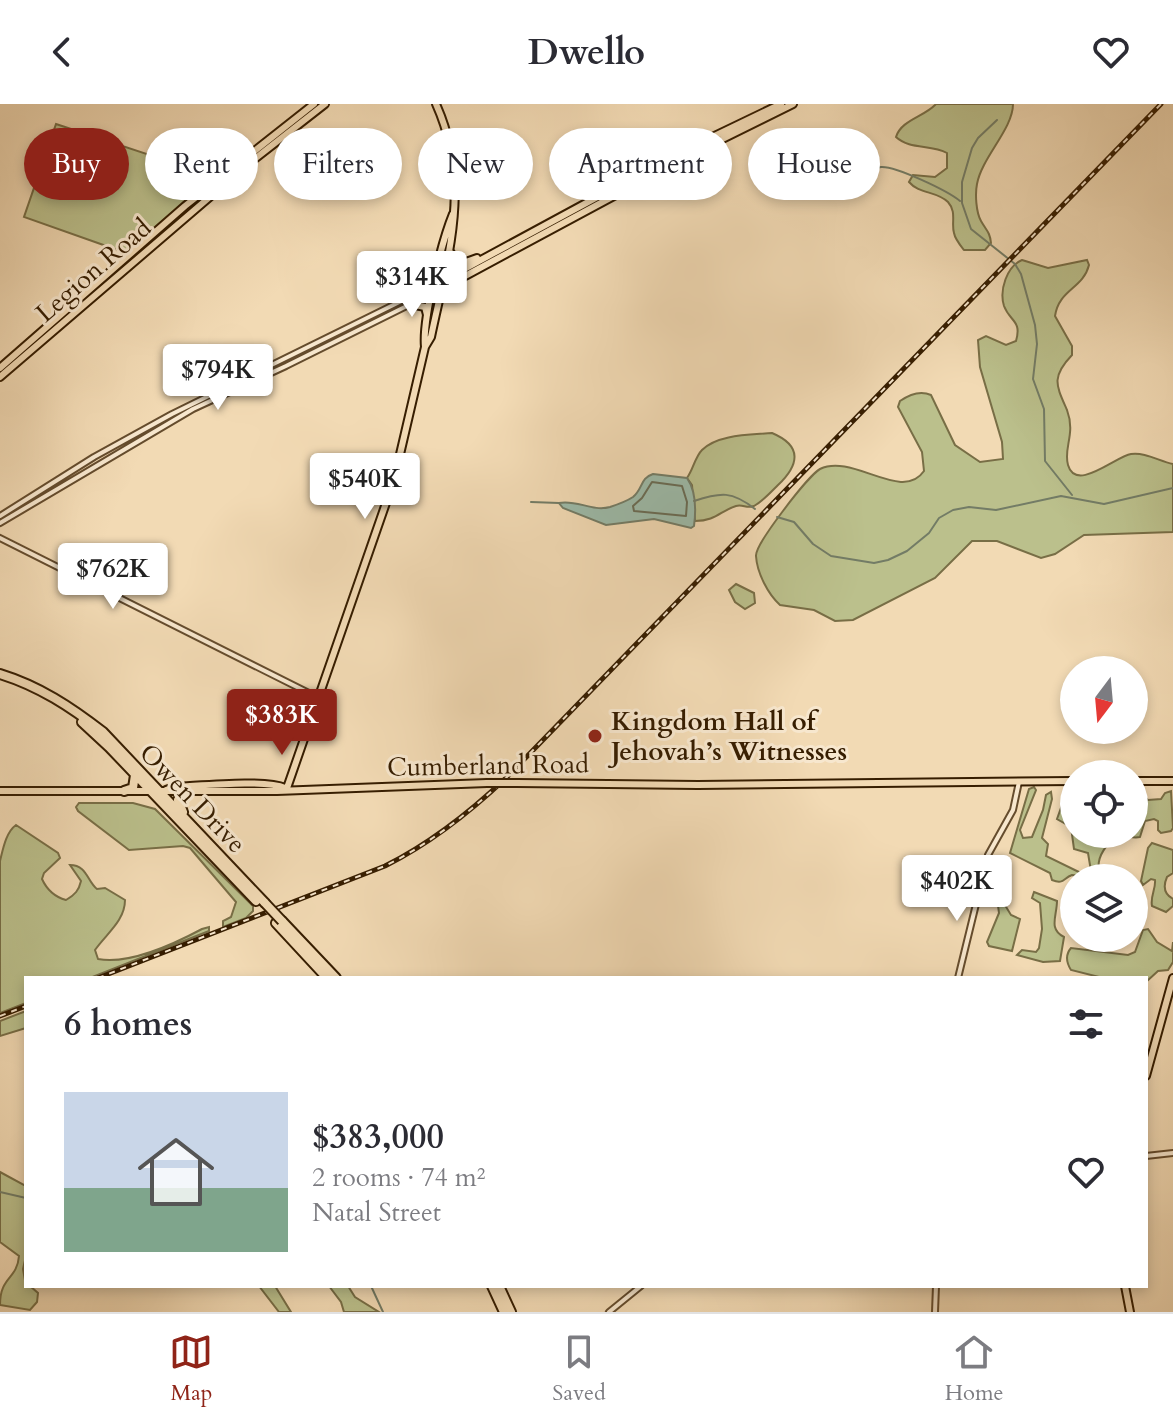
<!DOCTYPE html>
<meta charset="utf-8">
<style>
:root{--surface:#fff;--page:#f7f7f7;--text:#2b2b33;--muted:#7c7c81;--line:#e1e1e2;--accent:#8f2418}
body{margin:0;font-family:Cardo,serif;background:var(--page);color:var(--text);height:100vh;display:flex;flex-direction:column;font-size:30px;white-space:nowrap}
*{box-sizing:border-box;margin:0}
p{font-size:26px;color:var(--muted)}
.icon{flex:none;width:44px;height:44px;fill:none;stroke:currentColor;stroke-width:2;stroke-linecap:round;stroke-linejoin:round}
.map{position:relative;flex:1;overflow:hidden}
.sheet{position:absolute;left:24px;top:872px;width:1124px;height:312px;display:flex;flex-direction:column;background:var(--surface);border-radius:0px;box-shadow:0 4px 12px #0003}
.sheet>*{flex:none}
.guide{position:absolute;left:24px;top:24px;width:1126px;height:72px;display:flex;gap:16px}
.needle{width:52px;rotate:196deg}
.fabs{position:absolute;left:1060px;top:552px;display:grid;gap:16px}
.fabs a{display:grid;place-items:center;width:88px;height:88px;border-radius:50%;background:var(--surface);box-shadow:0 4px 12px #0003;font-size:40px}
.price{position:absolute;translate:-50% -68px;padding:0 18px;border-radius:8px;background:#fff;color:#222;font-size:26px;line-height:52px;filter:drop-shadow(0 2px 4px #0008)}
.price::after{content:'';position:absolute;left:50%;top:48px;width:24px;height:18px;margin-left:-12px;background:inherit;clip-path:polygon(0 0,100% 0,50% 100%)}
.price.active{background:var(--accent);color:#fff}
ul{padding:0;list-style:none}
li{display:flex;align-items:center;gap:24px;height:200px;padding:0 40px}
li+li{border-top:2px solid var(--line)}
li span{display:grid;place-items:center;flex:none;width:224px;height:160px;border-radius:0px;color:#555}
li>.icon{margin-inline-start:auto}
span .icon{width:96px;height:96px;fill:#fffc;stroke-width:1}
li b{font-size:34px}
h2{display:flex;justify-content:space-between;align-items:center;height:96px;padding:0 40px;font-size:34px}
.chip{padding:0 28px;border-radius:36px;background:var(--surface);box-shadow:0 4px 12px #0003;font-size:28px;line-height:72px}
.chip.active{background:var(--accent);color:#fff}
header{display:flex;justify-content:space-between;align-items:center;height:104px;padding:0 40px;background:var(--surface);font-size:36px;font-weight:700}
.dock{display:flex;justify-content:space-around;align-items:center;height:112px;border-top:2px solid var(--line);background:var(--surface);font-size:22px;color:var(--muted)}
.dock a{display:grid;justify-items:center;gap:4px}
.dock .active{color:var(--accent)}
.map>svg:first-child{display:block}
.green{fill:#bbc08c;stroke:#786e46;stroke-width:2}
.water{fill:#9cbbaa;stroke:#737c66;stroke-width:2}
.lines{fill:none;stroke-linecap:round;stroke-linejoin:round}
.shore{stroke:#696c55;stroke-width:2}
.stream{stroke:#737c66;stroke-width:2}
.minor-casing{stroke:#654c2d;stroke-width:8}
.major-casing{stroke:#361d00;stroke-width:10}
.highway-casing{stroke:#361d00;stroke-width:12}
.minor{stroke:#f7e7ce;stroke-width:4}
.major{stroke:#f2dab4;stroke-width:6}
.highway{stroke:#f2dab4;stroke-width:8}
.rail-casing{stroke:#361d00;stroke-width:5}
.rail{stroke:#f7e7ce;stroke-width:2;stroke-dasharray:6;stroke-linecap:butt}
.major-bridge-casing{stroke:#361d00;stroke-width:10;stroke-linecap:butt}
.highway-bridge-casing{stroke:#361d00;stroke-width:12;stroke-linecap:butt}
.major-bridge{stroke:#f2dab4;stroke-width:6}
.highway-bridge{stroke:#f2dab4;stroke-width:8}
.poi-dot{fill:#8f2418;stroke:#f7e7ce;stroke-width:3}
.labels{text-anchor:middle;stroke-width:6;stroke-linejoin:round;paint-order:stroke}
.street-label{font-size:26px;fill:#361d00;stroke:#f7e7ce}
.poi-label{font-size:26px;font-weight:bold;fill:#361d00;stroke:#f7e7ce;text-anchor:start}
</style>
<header><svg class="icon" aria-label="back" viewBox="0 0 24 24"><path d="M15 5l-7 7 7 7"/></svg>Dwello<svg class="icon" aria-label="heart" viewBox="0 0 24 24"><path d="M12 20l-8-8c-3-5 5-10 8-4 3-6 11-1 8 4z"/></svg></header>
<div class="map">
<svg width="1173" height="1208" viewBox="0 0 1173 1208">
<rect width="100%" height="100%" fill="#f2dab4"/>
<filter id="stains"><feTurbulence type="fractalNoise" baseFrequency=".0025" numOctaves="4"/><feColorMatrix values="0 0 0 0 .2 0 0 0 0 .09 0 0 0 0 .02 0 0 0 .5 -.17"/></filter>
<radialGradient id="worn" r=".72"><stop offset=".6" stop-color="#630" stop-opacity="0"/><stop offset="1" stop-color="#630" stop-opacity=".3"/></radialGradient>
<path class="green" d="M936 0H1013C1013 25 982 53 977 80 975 90 976 108 981 117 986 126 990 128 991 139L985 146H964C960 141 955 135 954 129 951 119 957 108 948 98 937 87 919 90 909 78L913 71 935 73 947 64V49C931 40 910 46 896 33 901 16 924 13 936 0Z
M56 20 162 55 195 91 129 150 24 113Z
M1022 156 1048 164 1087 156 1089 161C1083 185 1059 185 1055 212L1072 242V251C1051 273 1056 281 1067 306 1076 330 1063 344 1068 361 1076 389 1116 352 1131 350 1145 348 1159 357 1173 360V428L1084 431 1055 450 1041 454 997 437H972L935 474 853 516 835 517 814 506 780 501C768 490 757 469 756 452 755 440 809 371 820 365 853 349 902 399 924 367L922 348 898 303 900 297C910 290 920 286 931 291L955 341 980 358 1003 355 1002 338 980 263 978 236 986 232 1006 241 1016 237C1022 216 1010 218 1004 202 999 186 1007 162 1022 156Z
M772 329C803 342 799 361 778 381 771 388 763 397 754 402 747 405 743 400 736 402 720 407 716 417 695 417L692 381 687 374C693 366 695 353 702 346 718 330 751 331 772 329Z
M736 480 754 489 755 499 745 505 735 498 729 486Z
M1034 683 1036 686 1020 726 1023 734 1032 733 1043 706 1046 691 1051 688 1052 695 1042 734 1048 740 1046 752 1085 771 1091 767 1088 749 1074 745 1071 723 1057 715 1067 687 1074 701V730H1134V687L1137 686 1148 696 1161 695 1165 689 1171 687 1173 724 1171 727 1161 729 1158 726V717L1154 715 1145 717 1140 733C1136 734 1132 733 1127 733 1107 733 1093 755 1101 774L1072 771C1063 774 1064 781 1052 776L1050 769 1010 749 1029 685Z
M79 699H133L155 705 253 802V807L246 814 223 823V817L231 813 236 798 190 744 183 742 129 746 78 707 76 703Z
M16 721 58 749 60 754 44 769 42 775C47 786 55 793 66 796 75 791 79 786 81 777L70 761C87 761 87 777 97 785L105 784 125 796C125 817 106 830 95 846L98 855C130 861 174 840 202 825L209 823V827L90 874H26V899L0 909V757C3 745 6 728 16 721Z
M1152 739 1173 746V769L1167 773C1163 782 1164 790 1173 795V802L1166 808 1152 802C1150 792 1156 785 1155 776L1151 775 1143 781 1141 777 1148 744Z
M1034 788 1057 797C1057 812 1048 825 1064 833L1060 857 1043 858 1017 851 1022 846 1036 848 1039 844 1042 825 1040 799 1032 794Z
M1000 793 1011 811 1020 815 1012 847 989 842 987 838 999 809 997 794Z
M1148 825 1157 838 1172 847 1173 838V858L1168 866 1158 867 1146 878V874H1103L1071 866C1066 858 1065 851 1071 844L1128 851 1135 848 1143 826Z
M26 907V924L0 932V917Z
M0 1068 26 1082V1152L23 1165 26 1182H30L38 1189 37 1198 30 1206 0 1201C0 1172 17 1176 19 1152L0 1138Z
M259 1182H275L291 1208H279Z
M329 1182H348L355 1193 379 1208H344L341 1198Z"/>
<path class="water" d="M653 370 687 374C696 387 696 407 694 422L691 424 654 415 606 421 563 404 559 399C576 395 592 408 610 403 616 401 627 397 633 393 643 385 640 374 653 370Z"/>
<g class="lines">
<path class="shore" d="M652 378 682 382 687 398 686 412 634 407 633 402 642 394Z"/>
<path class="stream" d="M997 16 978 34 972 44 962 78V99L971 125 1015 160 1021 170 1035 221 1037 240 1033 275 1044 305 1045 357 1072 391
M865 73C870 68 873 64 881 63 896 62 948 87 960 97
M694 397C721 388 732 387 755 405
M531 398 559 399
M777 413 794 418 813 440 831 452 874 459 888 456 907 447 929 429 939 414 953 406 969 403 996 406 1061 392 1104 400 1173 384
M0 1088 26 1094
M371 1182 383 1208"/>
<defs>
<path id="minor" d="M0 412 94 353 172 310 442 177
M0 419 193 305 286 262 441 185
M0 434 319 594
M958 874 988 751 1013 706 1019 678
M1146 1052 1173 1049
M609 1208 641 1182
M935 1208 936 1182"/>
<path id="major" d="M451 149 454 156 463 159 477 154
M442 177 675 51 781 0
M441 185 690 51 793 0
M410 200 425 203 427 211
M425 243C422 215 442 137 453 110
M0 264 185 102 314 0
M0 273 247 61 325 0
M1134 677H1173
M517 679 698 681 1074 677
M287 684 394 376 425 243 431 233C448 152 472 80 436 0
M166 686 174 683C199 682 265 675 285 684
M0 687H277L487 679
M1146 972 1173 874
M1125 1182 1130 1208"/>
<path id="highway" d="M0 570C39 582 71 603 103 628L265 799
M82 618 109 643 256 797
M124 687 133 684 135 671
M183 708 178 696 185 688
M282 817 336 874
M276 819 327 874
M492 1182 504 1208
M499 1182 511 1208"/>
</defs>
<use href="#minor" class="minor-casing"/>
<use href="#major" class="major-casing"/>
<use href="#highway" class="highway-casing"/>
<use href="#minor" class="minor"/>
<use href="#major" class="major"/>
<use href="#highway" class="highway"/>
<defs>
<path id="rail" d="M98 874 385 762C431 739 469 709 506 674L1161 0
M0 912 26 902"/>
</defs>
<use href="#rail" class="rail-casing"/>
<use href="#rail" class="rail"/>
<defs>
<path id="major-bridge" d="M487 679H517"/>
<path id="highway-bridge" d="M265 799 282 817"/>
</defs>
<use href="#major-bridge" class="major-bridge-casing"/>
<use href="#highway-bridge" class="highway-bridge-casing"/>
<use href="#major-bridge" class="major-bridge"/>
<use href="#highway-bridge" class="highway-bridge"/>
</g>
<circle class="poi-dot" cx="595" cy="632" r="8"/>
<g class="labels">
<g class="street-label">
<text transform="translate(93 166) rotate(-41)" y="9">Legion Road</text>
<text transform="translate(488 661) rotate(-1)" y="9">Cumberland Road</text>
<text transform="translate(193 694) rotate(46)" y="9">Owen Drive</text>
</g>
<g class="poi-label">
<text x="611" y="626">Kingdom Hall of<tspan x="611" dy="30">Jehovah’s Witnesses</tspan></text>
</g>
</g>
<rect width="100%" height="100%" filter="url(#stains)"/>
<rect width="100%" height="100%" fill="url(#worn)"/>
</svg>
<div class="fabs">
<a><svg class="needle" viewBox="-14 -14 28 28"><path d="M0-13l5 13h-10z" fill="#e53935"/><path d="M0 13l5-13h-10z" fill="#7c7c81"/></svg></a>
<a><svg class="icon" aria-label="locate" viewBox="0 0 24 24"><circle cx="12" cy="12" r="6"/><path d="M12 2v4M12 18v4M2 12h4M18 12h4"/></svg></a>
<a><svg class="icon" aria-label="layers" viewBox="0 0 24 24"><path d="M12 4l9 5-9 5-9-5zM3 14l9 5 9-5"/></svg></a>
</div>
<b class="price" style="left:412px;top:215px">$314K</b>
<b class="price" style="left:218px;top:308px">$794K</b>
<b class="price" style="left:365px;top:417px">$540K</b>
<b class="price" style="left:113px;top:507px">$762K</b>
<b class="price active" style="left:282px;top:653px">$383K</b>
<b class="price" style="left:957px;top:819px">$402K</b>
<div class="guide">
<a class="chip active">Buy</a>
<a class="chip">Rent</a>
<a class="chip">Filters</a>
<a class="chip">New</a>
<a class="chip">Apartment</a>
<a class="chip">House</a>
</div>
<section class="sheet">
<h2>6 homes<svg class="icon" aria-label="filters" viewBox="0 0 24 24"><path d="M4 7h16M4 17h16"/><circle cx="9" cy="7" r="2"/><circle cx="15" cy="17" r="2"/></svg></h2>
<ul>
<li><span style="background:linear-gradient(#c9d6e8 60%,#7fa58c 0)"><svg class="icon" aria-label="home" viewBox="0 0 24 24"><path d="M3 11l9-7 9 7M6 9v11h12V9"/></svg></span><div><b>$383,000</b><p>2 rooms · 74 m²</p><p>Natal Street</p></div><svg class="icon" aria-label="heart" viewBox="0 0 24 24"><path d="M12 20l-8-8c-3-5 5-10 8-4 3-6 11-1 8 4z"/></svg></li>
</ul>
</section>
</div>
<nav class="dock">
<a class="active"><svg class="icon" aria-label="map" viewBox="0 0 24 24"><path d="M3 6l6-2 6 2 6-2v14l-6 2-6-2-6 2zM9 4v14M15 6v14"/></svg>Map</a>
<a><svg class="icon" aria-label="saved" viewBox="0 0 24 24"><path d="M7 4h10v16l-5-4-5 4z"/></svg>Saved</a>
<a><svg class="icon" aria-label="home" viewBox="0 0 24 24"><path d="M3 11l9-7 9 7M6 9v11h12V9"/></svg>Home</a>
</nav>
